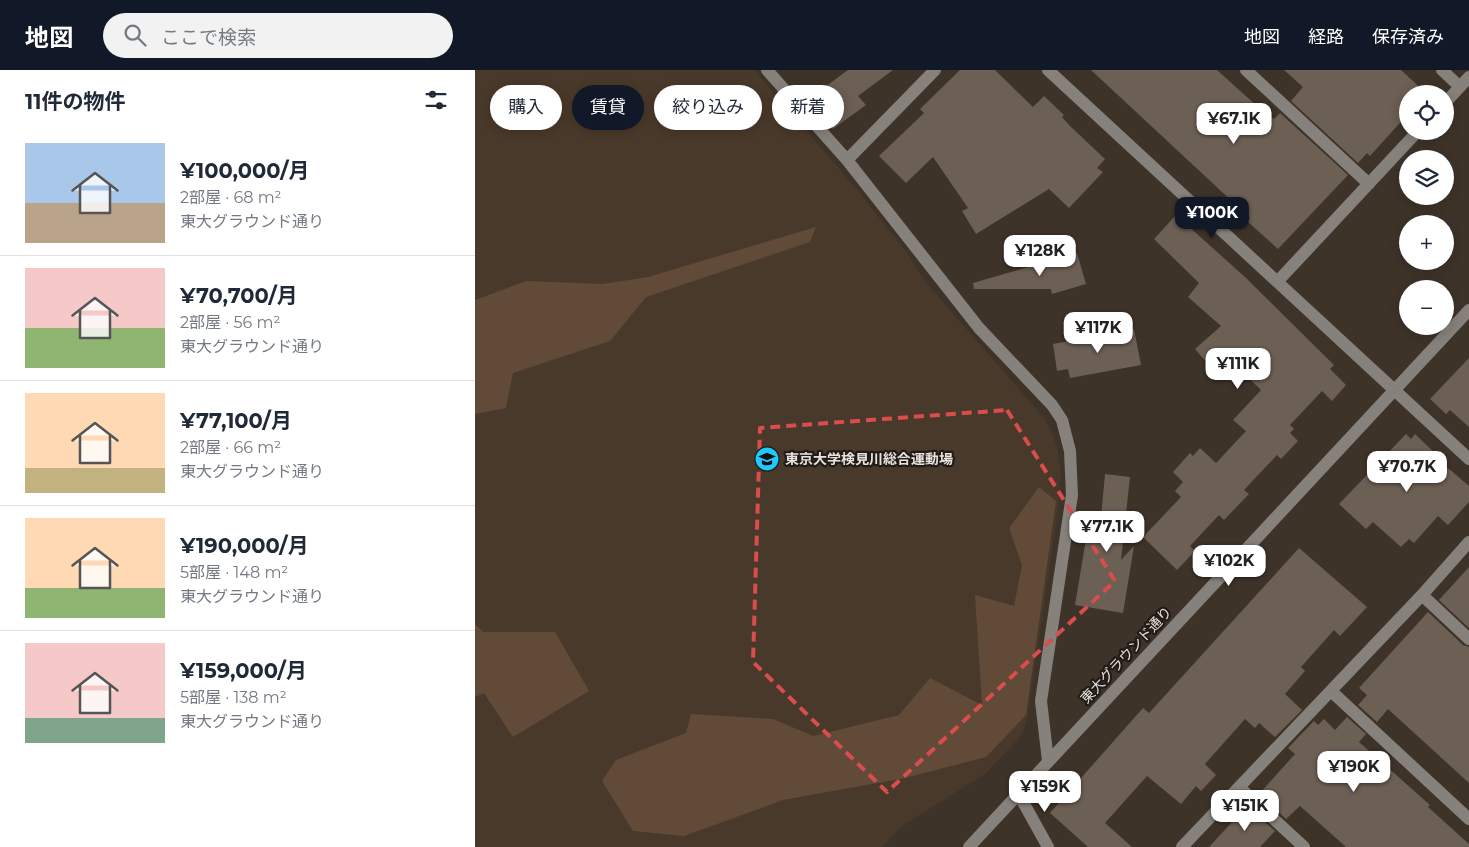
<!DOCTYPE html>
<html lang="ja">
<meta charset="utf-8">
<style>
:root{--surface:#fff;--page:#f2f2f3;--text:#1f2937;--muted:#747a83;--line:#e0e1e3;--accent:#111827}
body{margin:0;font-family:Montserrat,"Noto Sans JP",sans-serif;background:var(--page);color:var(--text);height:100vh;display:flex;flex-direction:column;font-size:19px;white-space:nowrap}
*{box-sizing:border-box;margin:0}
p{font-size:16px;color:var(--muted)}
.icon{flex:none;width:28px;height:28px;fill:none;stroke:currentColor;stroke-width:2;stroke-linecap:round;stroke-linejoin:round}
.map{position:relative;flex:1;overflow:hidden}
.panel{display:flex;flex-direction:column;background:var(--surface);width:475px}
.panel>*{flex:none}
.guide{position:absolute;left:15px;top:15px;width:475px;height:45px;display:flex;gap:10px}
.controls{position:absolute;left:924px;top:15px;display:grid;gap:10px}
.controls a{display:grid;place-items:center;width:55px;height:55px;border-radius:50%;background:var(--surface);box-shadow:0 2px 12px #0003;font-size:25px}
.price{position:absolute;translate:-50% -42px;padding:0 11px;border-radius:10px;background:#fff;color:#222;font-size:16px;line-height:32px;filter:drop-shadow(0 1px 2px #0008)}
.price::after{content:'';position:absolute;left:50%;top:30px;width:15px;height:11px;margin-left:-8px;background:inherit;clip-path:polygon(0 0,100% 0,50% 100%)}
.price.selected{background:var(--accent);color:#fff}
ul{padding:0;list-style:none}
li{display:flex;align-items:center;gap:15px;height:125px;padding:0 25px}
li+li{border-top:1px solid var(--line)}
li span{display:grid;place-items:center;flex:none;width:140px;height:100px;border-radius:0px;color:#555}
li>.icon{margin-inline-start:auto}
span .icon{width:60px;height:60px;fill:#fffc;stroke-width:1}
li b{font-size:21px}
h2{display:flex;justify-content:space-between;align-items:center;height:60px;padding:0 25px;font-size:21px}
.pill{padding:0 18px;border-radius:22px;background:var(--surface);box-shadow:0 2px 12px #0003;font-size:18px;line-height:45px}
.pill.selected{background:var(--accent);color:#fff}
header{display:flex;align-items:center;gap:30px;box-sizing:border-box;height:70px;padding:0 25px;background:var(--accent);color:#fff}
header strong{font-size:24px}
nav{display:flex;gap:28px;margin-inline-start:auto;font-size:18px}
.search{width:350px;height:45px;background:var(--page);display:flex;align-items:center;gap:12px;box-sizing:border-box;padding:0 18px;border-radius:28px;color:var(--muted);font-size:19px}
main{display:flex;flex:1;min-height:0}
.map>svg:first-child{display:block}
.built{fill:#49392a}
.green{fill:#614b38}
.building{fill:#6c5f54}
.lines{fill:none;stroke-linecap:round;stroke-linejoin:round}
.minor{stroke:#87817c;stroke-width:12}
.marked{fill:none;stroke:#da4d4c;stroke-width:4;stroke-dasharray:10 6;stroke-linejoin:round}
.labels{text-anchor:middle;stroke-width:4.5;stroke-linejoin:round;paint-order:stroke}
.poi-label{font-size:14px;font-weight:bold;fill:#eae2dc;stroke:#211c17;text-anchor:start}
.street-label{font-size:14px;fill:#eae2dc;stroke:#211c17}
</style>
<header>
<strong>地図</strong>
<div class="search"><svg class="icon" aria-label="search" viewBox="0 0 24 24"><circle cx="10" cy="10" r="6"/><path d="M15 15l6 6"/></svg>ここで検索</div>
<nav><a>地図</a><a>経路</a><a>保存済み</a></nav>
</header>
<main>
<section class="panel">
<h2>11件の物件<svg class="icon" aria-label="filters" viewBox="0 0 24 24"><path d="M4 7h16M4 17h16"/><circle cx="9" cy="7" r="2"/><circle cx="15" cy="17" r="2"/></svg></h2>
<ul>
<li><span style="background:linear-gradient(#a9c7e8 60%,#b9a48a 0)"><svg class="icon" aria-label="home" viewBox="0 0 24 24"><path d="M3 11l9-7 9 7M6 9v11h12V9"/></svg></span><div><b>¥100,000/月</b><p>2部屋 · 68 m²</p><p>東大グラウンド通り</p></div></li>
<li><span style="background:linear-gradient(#f6c9c9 60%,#8fb573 0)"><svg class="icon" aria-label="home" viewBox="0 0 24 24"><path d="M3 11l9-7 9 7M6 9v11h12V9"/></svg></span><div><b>¥70,700/月</b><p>2部屋 · 56 m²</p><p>東大グラウンド通り</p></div></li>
<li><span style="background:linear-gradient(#ffd9b3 75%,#c2b280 0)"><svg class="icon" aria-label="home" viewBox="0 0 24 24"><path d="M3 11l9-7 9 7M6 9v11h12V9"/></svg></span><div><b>¥77,100/月</b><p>2部屋 · 66 m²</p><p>東大グラウンド通り</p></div></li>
<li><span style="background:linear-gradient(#ffd9b3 70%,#8fb573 0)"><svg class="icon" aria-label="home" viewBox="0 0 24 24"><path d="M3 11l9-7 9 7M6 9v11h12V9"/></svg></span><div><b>¥190,000/月</b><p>5部屋 · 148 m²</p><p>東大グラウンド通り</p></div></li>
<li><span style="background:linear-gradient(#f6c9c9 75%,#7fa58c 0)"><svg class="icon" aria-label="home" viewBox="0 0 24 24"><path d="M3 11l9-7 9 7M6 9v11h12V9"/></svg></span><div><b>¥159,000/月</b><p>5部屋 · 138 m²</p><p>東大グラウンド通り</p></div></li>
</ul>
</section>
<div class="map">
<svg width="994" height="777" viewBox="0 0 994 777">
<rect width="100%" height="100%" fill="#3e3329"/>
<path class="built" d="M0 0H279L384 122 435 187 449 210 569 348 576 361 582 377 586 401 583 440 552 649 547 665 510 704 427 756 407 777H0Z"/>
<path class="green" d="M341 157 335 172 171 227 135 271 38 303 31 338 0 344V230L51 211 128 214 173 207Z
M564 417 581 431 551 645 511 687 430 708 308 730 209 766 158 761 127 711 141 690 211 663 216 644 298 649 338 666 424 645 455 608 507 635 500 525 539 536 547 495 534 458Z
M0 554 8 562H80L114 621 38 667 9 623 0 627Z"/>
<path class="building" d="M373 0H418L383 26 391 35 358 59 335 28Z
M485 0H520L558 37 569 26 589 45 587 47 595 56 630 89 622 98 628 102 594 138 574 119 501 164 487 141 493 138 458 87 431 113 404 86 449 43 445 39Z
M616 0H742L793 46 799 49 805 43 873 105 803 179 772 151 775 148Z
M809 0H926L952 24H932V45L895 86 892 83 883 93 816 31 828 17Z
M701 145 771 208 859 295 855 299 871 315 857 331 847 321 815 355 819 359 815 363 823 371 806 389 802 385 769 420 774 424 749 450 744 445 715 476 720 481 702 500 668 467 706 427 700 421 708 412 698 402 715 383 718 386 725 378 741 393 771 361 758 350 786 320 754 289 740 302 720 279 746 256 713 227 724 213 679 169Z
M602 183 611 214 577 224 576 219H499L498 213Z
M659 259 666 295 595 308 593 299 582 301 578 274Z
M994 288V357L975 340 971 344 955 329Z
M931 364 936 369 940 364 962 385 960 387 994 416V432L973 455 963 446 939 473 934 469 926 477 898 452 891 459 864 434Z
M630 404 655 407 646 490 659 476 648 543 600 535 613 457 625 459Z
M824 478 892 537 865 566 859 560 826 597 830 601 810 624 827 640 800 667 784 653 780 658 770 649 730 694 741 705 726 721 721 716 706 734 672 706 630 753 657 777H613L575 743 668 638 674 643Z
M994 497V558L964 530Z
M953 542 988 575 994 577V713L913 639 902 652 883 635 892 625 884 618Z
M872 647 891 664 884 672 955 735 953 737 994 774V777H871L825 736 811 749 784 724 820 684 813 678 839 651 843 655 849 649 860 660Z
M772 736 800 761 785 777H734Z"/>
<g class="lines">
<path class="minor" d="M292 0 372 90 504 258 577 335 587 350 595 381 597 425 566 631 573 691
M573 0 994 389
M771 0 894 114
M967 0 985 17
M970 33 994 7
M372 90 460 0
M803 211 943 61
M947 525 994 569
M856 621 994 749
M764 717 829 777
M543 723 573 777
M494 777 994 240
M707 777 947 525 994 472"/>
</g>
<path class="marked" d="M532 340 640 511 412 722 278 592 285 358Z"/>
<defs>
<symbol id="university-disc" viewBox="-11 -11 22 22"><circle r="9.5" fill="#1fc9fd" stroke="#211c17"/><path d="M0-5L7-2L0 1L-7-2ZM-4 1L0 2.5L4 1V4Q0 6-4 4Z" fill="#111"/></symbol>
</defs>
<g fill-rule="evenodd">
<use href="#university-disc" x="278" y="375" width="28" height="28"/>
</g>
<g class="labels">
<g class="poi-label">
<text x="310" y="394">東京大学検見川総合運動場</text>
</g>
<g class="street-label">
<text transform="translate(651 585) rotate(-47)" y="5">東大グラウンド通り</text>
</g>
</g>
</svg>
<div class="controls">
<a><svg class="icon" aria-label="locate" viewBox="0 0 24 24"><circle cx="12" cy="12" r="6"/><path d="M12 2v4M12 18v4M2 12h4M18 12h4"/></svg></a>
<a><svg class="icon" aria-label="layers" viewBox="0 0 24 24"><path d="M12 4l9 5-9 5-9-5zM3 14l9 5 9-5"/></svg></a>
<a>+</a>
<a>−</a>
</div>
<b class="price" style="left:759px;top:75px">¥67.1K</b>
<b class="price selected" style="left:737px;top:169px">¥100K</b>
<b class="price" style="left:565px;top:207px">¥128K</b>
<b class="price" style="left:623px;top:284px">¥117K</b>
<b class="price" style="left:763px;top:320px">¥111K</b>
<b class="price" style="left:932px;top:423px">¥70.7K</b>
<b class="price" style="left:632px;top:483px">¥77.1K</b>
<b class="price" style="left:754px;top:517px">¥102K</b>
<b class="price" style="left:879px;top:723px">¥190K</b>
<b class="price" style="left:570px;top:743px">¥159K</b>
<b class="price" style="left:770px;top:762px">¥151K</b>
<div class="guide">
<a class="pill">購入</a>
<a class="pill selected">賃貸</a>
<a class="pill">絞り込み</a>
<a class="pill">新着</a>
</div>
</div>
</main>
